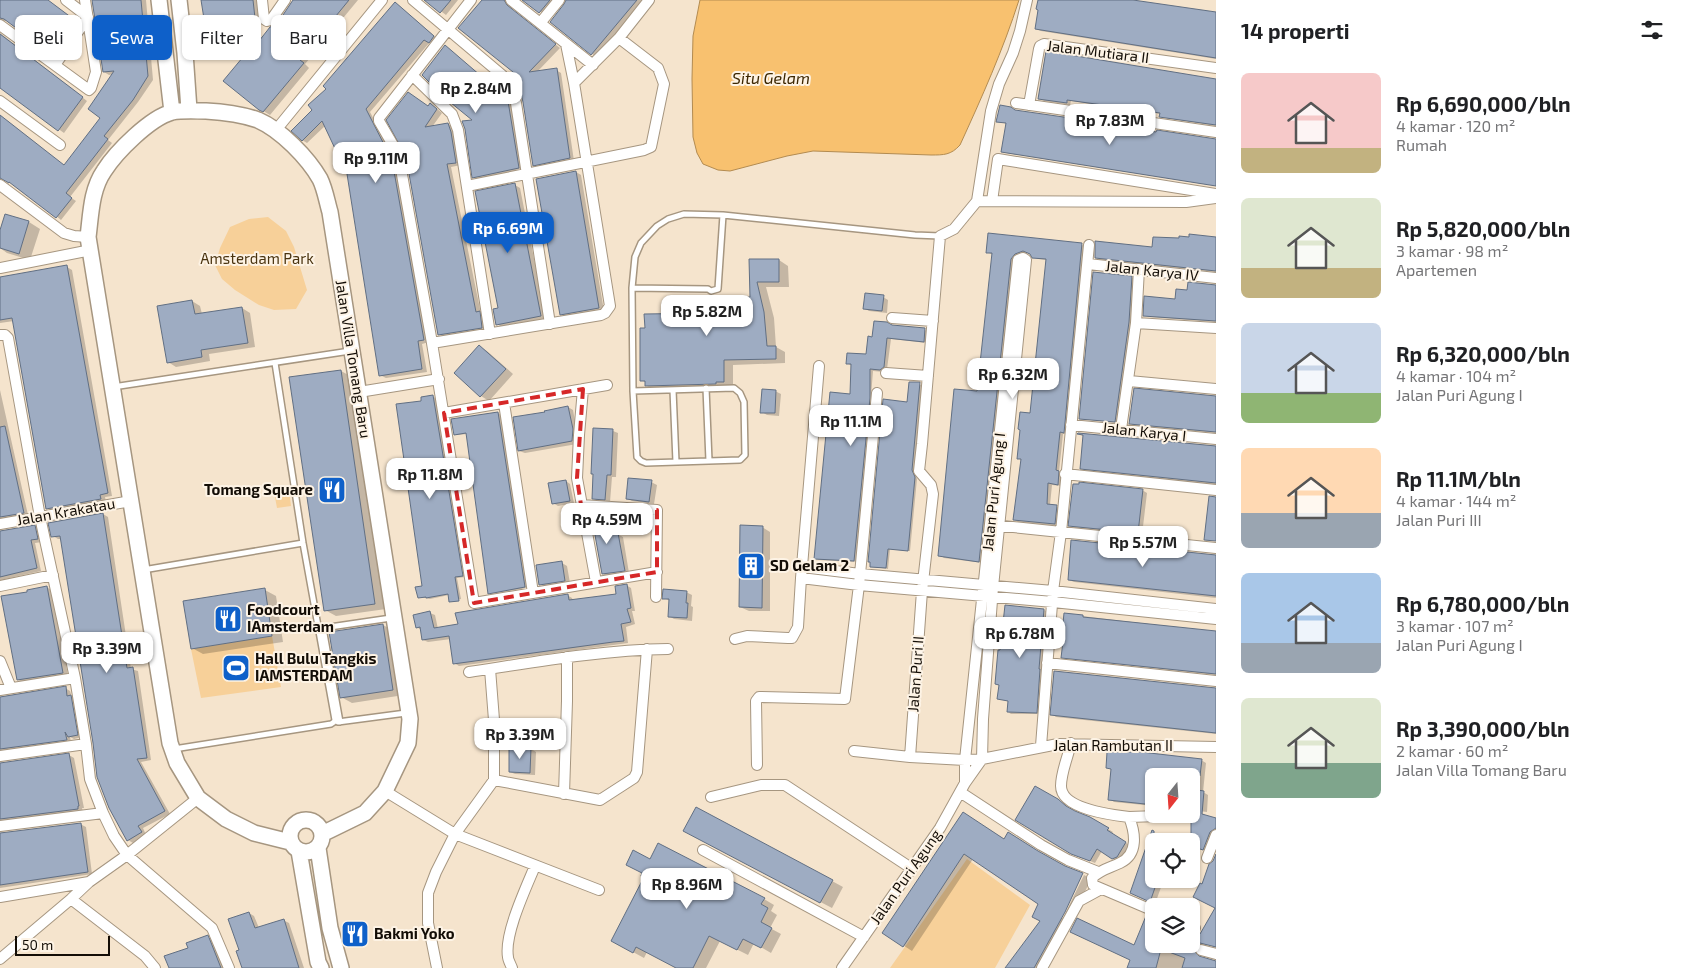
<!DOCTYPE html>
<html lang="id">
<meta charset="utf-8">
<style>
:root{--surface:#fff;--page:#f6f6f6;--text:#202124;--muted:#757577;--accent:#0e60c9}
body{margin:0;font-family:"Exo 2",sans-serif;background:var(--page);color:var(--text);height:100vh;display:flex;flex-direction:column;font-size:19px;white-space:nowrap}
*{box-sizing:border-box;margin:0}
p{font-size:16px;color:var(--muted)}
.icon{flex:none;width:28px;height:28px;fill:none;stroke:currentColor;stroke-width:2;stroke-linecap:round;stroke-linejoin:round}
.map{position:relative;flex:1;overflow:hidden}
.side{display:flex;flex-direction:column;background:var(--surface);width:475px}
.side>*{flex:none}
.guide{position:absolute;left:15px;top:15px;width:475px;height:45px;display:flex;gap:10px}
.needle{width:32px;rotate:197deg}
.controls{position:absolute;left:1145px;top:768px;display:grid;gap:10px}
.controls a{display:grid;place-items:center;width:55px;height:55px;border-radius:8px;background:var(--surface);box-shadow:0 1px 4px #0004;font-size:25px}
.scale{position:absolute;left:15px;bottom:12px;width:95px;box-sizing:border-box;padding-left:5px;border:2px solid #130d06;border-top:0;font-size:14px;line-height:18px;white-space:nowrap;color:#130d06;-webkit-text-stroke:4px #fdf3e5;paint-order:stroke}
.price{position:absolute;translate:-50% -42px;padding:0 11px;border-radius:10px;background:#fff;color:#222;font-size:16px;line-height:32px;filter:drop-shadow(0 1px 2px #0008)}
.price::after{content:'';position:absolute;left:50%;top:30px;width:15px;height:11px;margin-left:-8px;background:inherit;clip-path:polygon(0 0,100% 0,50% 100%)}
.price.active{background:var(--accent);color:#fff}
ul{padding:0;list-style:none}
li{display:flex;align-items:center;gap:15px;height:125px;padding:0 25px}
li span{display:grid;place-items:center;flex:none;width:140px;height:100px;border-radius:8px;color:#555}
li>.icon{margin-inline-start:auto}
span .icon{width:60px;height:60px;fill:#fffc;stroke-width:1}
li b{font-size:21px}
h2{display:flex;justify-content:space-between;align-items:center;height:60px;padding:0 25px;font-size:21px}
.pill{padding:0 18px;border-radius:8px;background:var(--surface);box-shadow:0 1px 4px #0004;font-size:18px;line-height:45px}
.pill.active{background:var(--accent);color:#fff}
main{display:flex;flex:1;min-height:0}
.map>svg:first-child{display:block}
.green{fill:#f7d099}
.water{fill:#f8c16f;stroke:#b38b50}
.shadow{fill:#0003}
.building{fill:#9eacc2;stroke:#616f83}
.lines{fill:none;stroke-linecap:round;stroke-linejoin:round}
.lane-casing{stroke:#a69680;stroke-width:8}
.street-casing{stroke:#a69680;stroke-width:12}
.secondary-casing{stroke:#a69680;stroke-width:18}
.lane{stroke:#fff;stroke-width:5}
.street{stroke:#fff;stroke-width:10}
.secondary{stroke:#fff;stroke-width:15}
.marked{fill:none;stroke:#d62828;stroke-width:4;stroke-dasharray:10 6;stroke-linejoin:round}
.labels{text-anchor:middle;stroke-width:4;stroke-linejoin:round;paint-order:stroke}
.street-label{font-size:15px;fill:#130d06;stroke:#fdf3e5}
.park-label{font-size:15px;fill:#4a3410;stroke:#fdf3e5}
.poi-label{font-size:15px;font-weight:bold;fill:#130d06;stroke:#fdf3e5;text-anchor:start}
.water-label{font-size:16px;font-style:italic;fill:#3d2702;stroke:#fdf3e5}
</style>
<main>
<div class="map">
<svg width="1216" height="968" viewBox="0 0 1216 968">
<rect width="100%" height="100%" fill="#f5e4cd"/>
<path class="green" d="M268 217 286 231 294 247 307 290 296 309 274 310 259 305 235 290 222 279 215 265 220 248 230 227 249 219Z
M289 490 291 506 277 508 274 492Z
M272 636 281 687 201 698 191 649Z
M967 859 1030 905 995 968H890Z"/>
<path class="water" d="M700 0H1019C1003 50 982 97 960 145 951 155 944 155 931 155L813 151 787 156 730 171 718 170 703 164 697 153 693 137 692 79 693 36Z"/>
<path class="shadow" d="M0 0H47L76 22 53 53 9 21H2L0 24Z
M93 0H146L153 80 138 102 108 140 112 143 70 197 76 201 61 220 0 168V115L64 166 101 118 114 74 109 75 104 72Z
M202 0H257L261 29 240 32 242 42 214 46 209 43Z
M295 0H358L305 64 309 68 270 115 260 109 278 25Z
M426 0H458L446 15Z
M484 0H510L509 3 512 10 560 48 537 72 556 70 561 73 574 161 539 168 534 165 524 102 514 71Z
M523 0H557L545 15Z
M566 0H644L597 57 592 54 566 4Z
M1040 0H1124L1216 13V59L1041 31 1036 29Z
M400 7 439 40 434 45 430 42 370 112 397 164 429 342 422 344 427 372 386 378 380 375 348 173 326 125 307 143 302 140 314 110 328 89Z
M0 33 87 101 64 133 0 87Z
M445 46 492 86 480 100 506 96 512 99 524 171 479 180 474 177 475 120Z
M1216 80V126L1164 118 1160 116 1161 114 1071 101 1070 105 1044 101 1040 99Z
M431 104 442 113 432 127 448 124 453 127 461 165 451 167 481 314 484 316 487 330 444 337 439 334 407 156Z
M1015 111 1216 142V186L1006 153 1003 151 1007 124 998 121Z
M576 172 581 175 604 311 566 317 561 314Z
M515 185 520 188 546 319 502 327 497 324Z
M6 215 29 222 40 229 30 260 7 253 0 248V234Z
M989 234 1082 245 1086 247 1067 434H1063L1059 472 1063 474 1062 486 1052 485 1050 505 1060 508 1059 526 1018 522 1014 519 1022 460 1018 458 1032 414 1047 260 1038 259 1028 253 1019 256 983 563 944 558 940 555 978 393 993 255 987 252Z
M1216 238V272L1100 260 1096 257 1153 249 1180 240Z
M779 260 788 266 789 287H766L774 318 776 347 785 352V363L733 365V387L656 391 647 386V383L641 380 716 314 751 298V261Z
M67 267 72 270 112 496 105 497 106 502 52 511 47 508 14 321 0 323V278Z
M1131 277 1133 278 1131 324 1117 423 1082 419 1080 418Z
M1216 285V322L1149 317 1145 315 1176 301 1188 292Z
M883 297 888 300 887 313 869 311 864 308Z
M192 301 200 306 202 314 242 308 250 313 255 347 209 354 210 361 176 367 168 362Z
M891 326 925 330 928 332 927 343 891 339 887 369 884 372 873 371 858 562 819 560 815 558 851 395 852 366 847 363 867 356 874 338Z
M479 346 487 351 513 374 489 401 481 396 455 373Z
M341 371 352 377 386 609 336 616 325 610 291 378Z
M910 383 922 385 914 472 917 479 910 551 890 549 888 569 874 567 871 566 908 403Z
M0 390 28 515 0 523Z
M775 391 781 394 779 416 767 415 762 412Z
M433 397 436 398 465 577 457 578 461 599 451 601 449 595 430 599 419 597 423 587V402Z
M1216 397V433L1134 426 1130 423Z
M568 407 573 410 577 432V444L525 453 519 451 546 413Z
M498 413 501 415 527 588 492 594 489 593 467 434 457 435 455 434Z
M594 430 613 431 618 433 616 477H612L610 502 598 501 593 498Z
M1079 434 1216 446V485L1086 471 1081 468 1083 436Z
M566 481 570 484 574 503 558 506 553 503Z
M651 482 657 485 654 504 632 501 627 498Z
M1142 490 1147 493 1142 535 1075 528 1070 525Z
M103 514 108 517 131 669 138 671 151 760 141 762 170 814 143 828 146 835 133 843 128 840 94 743 61 539H58L53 536Z
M607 515 612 518 614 535 617 534 623 537 629 573 608 577 603 574Z
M34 526 40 529 42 542 35 543 41 571 0 580V532Z
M762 527 770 532V611H749L740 607Z
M1216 556V598L1074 582 1069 580Z
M562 563 567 566 570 583 545 587 540 584Z
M626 585 631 588 635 611H632L635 624 626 627 628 643 459 666 454 663 451 639 428 642 423 640 421 630 417 627 430 613 435 615 438 629 459 625 567 595 572 598 573 601 618 595Z
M46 587 52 590 68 675 23 682 18 680Z
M265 590 276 596 283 642 203 654 192 648Z
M686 592 692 595 691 606 693 607 692 621 674 619 669 616 670 601 664 598Z
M1006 607 1044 610 1048 612 1042 672H1043L1040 714H1011L1008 712 1009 701 999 699 1000 686 997 684Z
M1065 614 1216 632V675L1067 659 1063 657 1065 634Z
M383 625 394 631 404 695 352 703 341 697 331 633Z
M65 688 70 691 72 697 76 699 82 737 74 739 70 737 71 742 0 755V697Z
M1216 689V734L1056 717 1052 714Z
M531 749 536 752 535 775 515 774 510 772Z
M69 755 74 758 84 808H82L83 812 0 825V764Z
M1201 760 1206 763 1203 792 1208 795 1207 812 1191 810V776H1154V806L1114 802 1110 799 1112 770 1107 767Z
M1035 787 1064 803 1071 811 1090 818 1113 832 1112 834 1131 846 1118 861 1102 851 1095 863 1078 856Z
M964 814 1005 840 1061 917 1063 918 1084 875 1091 879 1073 917 1045 968H1006L1041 921 1039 903 973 859 912 951 884 933Z
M1216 821 1214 830 1216 831 1208 852 1191 845Z
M80 824 86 827 92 874 0 888V834Z
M696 837 832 881 843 887 832 908Z
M650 860 764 899 774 905 771 911 777 915 770 928 781 934 771 953 754 943 748 955 720 941 706 968H674L675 967 647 952 644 958 622 946Z
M1154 879H1164L1155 904 1137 896Z
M1216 909V948L1209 945 1201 948 1199 955 1200 957 1216 962V968H1129L1134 947 1154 944H1191L1200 936Z
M249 913 254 916 259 928 283 920 289 923 304 968H243L240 951 229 920Z
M208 937 213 940 224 968H170L189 949Z"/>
<path class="building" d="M0 0H48L72 18 47 51 4 19 0 18Z
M92 0H141L148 76 133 100 104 136 108 139 66 193 72 198 56 218 9 182V183L0 178V115L64 165 100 118 88 109 114 71 103 72Z
M201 0H253L256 27 235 30 237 40 208 44Z
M293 0H349L300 60 304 63 263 112 259 110 223 81 258 39 259 41 270 27 277 24Z
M424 0H451L440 13Z
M482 0H504L507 5 556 44 529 72 557 68 570 158 533 166 523 102 520 90 515 82 513 72 458 28Z
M522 0H550L539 13Z
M566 0H637L591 55 550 22 564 4Z
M1038 0H1133L1216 12V58L1035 29 1038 10 1036 9Z
M395 2 434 36 429 43 424 40 366 109 392 160 424 340 418 341 422 369 379 376 347 174 322 121 302 141 291 131 312 110 308 105 326 89 323 86Z
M0 34 83 97 58 131 0 88Z
M445 45 488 82 473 99 507 95 519 168 472 178 465 129 462 121 472 120 445 98 422 75Z
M1046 51 1216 79V125L1159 117 1160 113 1067 100V103L1038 99Z
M408 92 428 106 430 103 437 109 425 127 448 123 451 132 456 163 447 164 476 312 480 311 482 328 438 335 406 157 386 120Z
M1000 105 1011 107 1015 110 1098 122 1156 132 1157 130 1216 139V186L1001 152 1006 123 996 122Z
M576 171 599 308 560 315 536 179Z
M515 183 541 316 496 325 493 309 498 308 475 191Z
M5 214 29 221 19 254 0 248V230Z
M988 233 1082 243 1064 433 1060 432 1056 470 1059 471 1058 485 1048 483 1047 504 1057 505 1055 524 1013 520 1021 459H1017L1020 430 1018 429 1020 412 1030 413 1046 259 1032 258 1030 254 1023 251 1015 254 1011 259 979 562 938 556 954 389 977 391 992 253H986Z
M1189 234 1216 237V271L1095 258V241L1152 247 1153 237 1179 238V236L1189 237Z
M749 259H779V282H757L764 312 767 346H776V359L724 360V382H716V384L645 386V381H640V328H645L644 314 715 313 718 300 750 297Z
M67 265 108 493 100 495 101 499 46 509 12 318 0 320V277Z
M1093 272 1132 276 1129 322 1115 422 1079 419Z
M1188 282 1216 285V321L1143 316 1144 296 1175 299 1176 289 1187 290Z
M865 293 884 295 882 311 863 309Z
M192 300 195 314 242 307 248 343 201 350 202 357 167 363 157 306Z
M874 321 887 322 892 325 925 328 924 342 887 338 884 367 880 370 870 369V398L854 561 814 559 830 392 850 394 851 364H846L847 353 866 354 868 336 872 337Z
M479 345 506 369 480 397 454 373Z
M341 370 375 604 324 611 289 377Z
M909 382H920L912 470 915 477 908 551 888 549 886 568 870 567V562H868L883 399 907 402Z
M1134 388 1216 396V432L1129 424Z
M762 389 776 390 775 413H760Z
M433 395 463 576 455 577 459 601 449 602 448 594 426 598V597L418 598 415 587 422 586 396 404 421 401V397Z
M568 406 573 429 572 441 518 451 513 417 545 412 544 411Z
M498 412 525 587 488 594 466 433 454 435 451 419Z
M5 426 24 513 0 517V427Z
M593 428 613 429 611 475H607L605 500 592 499 593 474H591Z
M1078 433 1216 446V483L1080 469 1083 435 1077 434Z
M628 478 652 480 649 502 626 499Z
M566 480 570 501 552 504 548 483Z
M1079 482 1143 489 1138 533 1068 526 1073 484H1079Z
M1209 496 1216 497V541L1204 540Z
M103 513 127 668 133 667 147 758 137 759 165 811 138 826 142 832 127 841 109 808 97 777 93 743 60 536 51 537 48 523Z
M591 513 608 514 610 534 618 533 625 571 602 574Z
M35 525 38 539 31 540 37 568 0 577V531Z
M740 525 763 526 762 608 739 607Z
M1071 540 1216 555V596L1068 580Z
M562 561 565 581 539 585 536 565Z
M627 584 631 608 627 609 631 622 621 624 624 641 613 642 453 664 449 636 422 640 420 627 416 628 413 615 430 611 434 628 458 624 455 613 568 594 569 600 616 594 615 586Z
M47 586 63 673 17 680 1 596 27 592V590Z
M265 588 272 636 191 649 183 601Z
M663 589 687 591 686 603H688L687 618 668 617 669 599H662Z
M1005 605 1044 609 1039 669H1040L1037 713 1007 712 1008 701 997 699 999 685 995 684 997 661 998 650H1000Z
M1064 613 1083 615V617L1216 631V674L1061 658 1064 633H1062Z
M383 624 393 690 340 698 329 632Z
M1054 671 1216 688V733L1050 715Z
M66 686 67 696 71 695 78 735 68 737 65 732 67 740 0 749V697Z
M509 747 531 748 530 773 509 772Z
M1107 752H1141L1202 759 1200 776 1154 774V805L1108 800 1111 769 1106 768Z
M69 753 79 806H78V809L0 819V763Z
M1035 786 1058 799 1066 806 1075 811 1090 817 1109 828 1107 830 1126 842 1117 857 1112 859 1097 849 1090 861 1071 854 1015 820Z
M1191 789 1204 791 1202 814 1216 818V828L1210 832 1203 850 1191 846V821L1195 815 1191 809Z
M696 807 833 880 820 903 683 831Z
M963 812 1004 839 1008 832 1038 851 1065 866 1083 873 1065 912 1034 968H1005L1040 921 1032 917 1038 904 964 854 903 947 882 933Z
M81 823 88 872 0 885V833Z
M1152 830 1154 831V879H1158L1150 902 1130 893Z
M658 843 765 898 761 904 768 908 761 922 772 928 761 948 743 939 737 950 709 936 693 968H676L636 947 633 953 611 941 644 877 641 876 642 873 626 865 633 850 650 859Z
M1216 854V947L1200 943 1194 949 1195 952 1199 956 1216 961V968H1182L1185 958 1161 949 1156 968H1127L1130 960 1070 932 1077 918 1134 945 1146 916 1154 919V944H1191V934H1200L1215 908 1193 897 1200 883 1202 884 1209 864 1213 861Z
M249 912 255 928 284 919 299 968H242L236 951 239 950 228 919Z
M208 935 221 968H169L164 956 188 948 186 943Z"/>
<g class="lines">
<defs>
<path id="lane" d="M632 288 708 289 711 291 718 289 723 215
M113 387 350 351
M706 388 709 461
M673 390 676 462
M633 391 734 388 740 393 744 402 745 455 740 460 646 463 641 461 637 457 633 391 632 288 635 257 641 243 657 226 668 219 684 214 723 215 915 235 940 236
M143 570 303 543
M338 722 406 713
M340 722 323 628 391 618
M174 749 331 724 334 722 335 720 303 543 275 363"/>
<path id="street" d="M262 0 264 19 267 21 271 20 285 0
M413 0 502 75 513 92 516 103 550 324
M471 0 379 118V121L393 145 399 158 401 169 432 343 474 603 657 572
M511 0 593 65
M541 22 559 0
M0 25 89 90 91 88 96 72 85 0
M185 53 226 51
M55 65 88 17 66 0
M412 75 452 114 458 130 490 334
M574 83 619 38 649 0
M0 101 60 145
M1016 103 1216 132
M1029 105 1039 49 1040 46 1044 44 1216 68
M276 130 382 0
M0 185 64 233 74 236 88 237
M467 186 644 150 651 147 664 84 658 68 619 38
M977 201 1186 202 1216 198
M992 201 998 159 1216 194
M1088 264 1216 278
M0 268 91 250
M892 318 933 321
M1136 323 1216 328
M0 335H5L8 338 40 517 75 678 86 744 90 779 103 813 114 836 127 855 212 928 229 968
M432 343 601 315 605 313 610 306 574 83 566 44
M886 373 928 376
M1129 381 1216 389
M583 389 579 435 577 478 596 582
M359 392 439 379
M504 403 533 593
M444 413 607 385
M1071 425 1216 439
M1121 429 1136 323 1139 269
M1065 474 1216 490
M581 505 657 510 656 597
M0 524 131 501
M993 525 1216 548
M802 567 860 574 1053 591 1216 609
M801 578 859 585 1053 602 1216 619
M0 586 53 575
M735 639 747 636 788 638H792L798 627 801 578 819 366
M0 661 11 688
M1047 663 1216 681
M469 672C535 662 601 650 668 649
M0 690 75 678
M1071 743C1068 757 1061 772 1061 786 1061 809 1112 815 1129 817
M1041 746 1053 591 1061 532 1089 245
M854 751 910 757 965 760 982 759 1058 744 1216 747
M0 756 86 744
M910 757 922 591 933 494 931 485 919 471 922 444 940 236 954 229 977 201 991 111 999 84 1013 53 1020 31 1027 0
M757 765 756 701 759 697 845 699 859 585 877 393
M494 780 600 800 634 778 637 772 647 649
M965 783V760L1018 260 1023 258 1026 260 993 587 983 719 982 759
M385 791 455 834 599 890
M960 792 1041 845 1068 860 1098 872
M564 794 567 701V657
M711 797 761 785H785L911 868
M0 826 103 813
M703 850 864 937
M1207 858 1216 835
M0 897 89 882
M71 899 145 956 155 968
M1154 911 1093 885 1092 878C1101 869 1110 868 1120 863 1139 854 1135 832 1129 817L1188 815
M1191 927 1195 928
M1201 950 1216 954
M0 959 71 899 89 882 127 855 198 798
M437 968 428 923V893L436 872 455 834 494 780V720L490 669
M512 968C511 965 508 960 508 957 504 934 526 888 535 866
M842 968 940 828 965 783 982 759
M1042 968 1079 901 1101 889"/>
<path id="secondary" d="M159 0 172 112
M179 0 185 53 189 110
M290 836a16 16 0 1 1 32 0a16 16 0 1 1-32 0Z
M290 842 254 833 226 819 198 798 177 763 170 743 88 237C91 214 91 190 104 171 116 152 150 118 172 112 183 110 195 111 206 111 224 112 241 114 258 120 281 130 308 158 320 179 325 189 327 202 330 212L410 719 408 743 385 791 365 813 322 834
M318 848 330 928 341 968
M299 851 318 962 321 968"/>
</defs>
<use href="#lane" class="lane-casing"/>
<use href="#street" class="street-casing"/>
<use href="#secondary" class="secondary-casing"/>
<use href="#lane" class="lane"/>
<use href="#street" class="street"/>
<use href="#secondary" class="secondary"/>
</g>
<path class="marked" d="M583 389 577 478 581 505 657 510V572L474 603 444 413Z"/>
<defs>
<symbol id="restaurant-square" viewBox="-11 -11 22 22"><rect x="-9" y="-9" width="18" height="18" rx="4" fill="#0e60c9" stroke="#fdf3e5"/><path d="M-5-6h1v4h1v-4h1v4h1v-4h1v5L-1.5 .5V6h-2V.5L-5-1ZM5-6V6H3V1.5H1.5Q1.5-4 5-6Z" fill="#fff"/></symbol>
<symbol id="building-square" viewBox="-11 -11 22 22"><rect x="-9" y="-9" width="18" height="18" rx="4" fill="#0e60c9" stroke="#fdf3e5"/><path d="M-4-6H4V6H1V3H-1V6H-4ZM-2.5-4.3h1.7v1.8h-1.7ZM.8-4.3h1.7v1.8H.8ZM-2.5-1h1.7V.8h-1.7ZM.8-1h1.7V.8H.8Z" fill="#fff"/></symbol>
<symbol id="stadium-square" viewBox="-11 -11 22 22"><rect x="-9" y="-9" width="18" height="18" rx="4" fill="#0e60c9" stroke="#fdf3e5"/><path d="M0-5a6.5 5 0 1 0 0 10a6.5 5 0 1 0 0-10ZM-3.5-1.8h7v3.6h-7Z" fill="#fff"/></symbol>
</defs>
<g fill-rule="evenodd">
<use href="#restaurant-square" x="316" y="474" width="32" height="32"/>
<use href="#building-square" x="735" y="550" width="32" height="32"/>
<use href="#restaurant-square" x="212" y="603" width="32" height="32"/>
<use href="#stadium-square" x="220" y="652" width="32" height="32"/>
<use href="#restaurant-square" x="339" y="918" width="32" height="32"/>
</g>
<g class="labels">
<g class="street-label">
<text transform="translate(1098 52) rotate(7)" y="5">Jalan Mutiara II</text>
<text transform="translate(1152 271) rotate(6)" y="5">Jalan Karya IV</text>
<text transform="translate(353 359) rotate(81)" y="5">Jalan Villa Tomang Baru</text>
<text transform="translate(1144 432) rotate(6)" y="5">Jalan Karya I</text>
<text transform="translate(994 492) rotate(-84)" y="5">Jalan Puri Agung I</text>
<text transform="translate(66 512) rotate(-10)" y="5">Jalan Krakatau</text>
<text transform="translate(916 674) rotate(-86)" y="5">Jalan Puri II</text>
<text x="1113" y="751">Jalan Rambutan II</text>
<text transform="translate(906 877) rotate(-55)" y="5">Jalan Puri Agung</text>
</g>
<g class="park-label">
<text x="257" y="264">Amsterdam Park</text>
</g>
<g class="poi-label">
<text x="313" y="495" text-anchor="end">Tomang Square</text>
<text x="770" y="571">SD Gelam 2</text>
<text x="247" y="615">Foodcourt<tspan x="247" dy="17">IAmsterdam</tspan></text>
<text x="255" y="664">Hall Bulu Tangkis<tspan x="255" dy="17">IAMSTERDAM</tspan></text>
<text x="374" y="939">Bakmi Yoko</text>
</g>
<g class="water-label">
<text x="771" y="84">Situ Gelam</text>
</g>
</g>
</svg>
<div class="controls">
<a><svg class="needle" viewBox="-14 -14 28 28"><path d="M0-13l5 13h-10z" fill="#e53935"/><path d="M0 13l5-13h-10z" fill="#757577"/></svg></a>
<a><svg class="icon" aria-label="locate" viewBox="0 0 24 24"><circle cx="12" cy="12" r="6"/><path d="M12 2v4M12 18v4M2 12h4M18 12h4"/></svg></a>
<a><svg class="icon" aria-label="layers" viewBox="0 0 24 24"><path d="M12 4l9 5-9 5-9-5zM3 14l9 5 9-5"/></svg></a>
</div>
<div class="scale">50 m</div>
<b class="price" style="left:476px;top:114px">Rp 2.84M</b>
<b class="price" style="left:1110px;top:146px">Rp 7.83M</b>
<b class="price" style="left:376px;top:184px">Rp 9.11M</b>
<b class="price active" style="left:508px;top:254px">Rp 6.69M</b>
<b class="price" style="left:707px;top:337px">Rp 5.82M</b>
<b class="price" style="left:1013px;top:400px">Rp 6.32M</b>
<b class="price" style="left:851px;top:447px">Rp 11.1M</b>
<b class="price" style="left:430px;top:500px">Rp 11.8M</b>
<b class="price" style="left:607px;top:545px">Rp 4.59M</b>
<b class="price" style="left:1143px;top:568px">Rp 5.57M</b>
<b class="price" style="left:1020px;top:659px">Rp 6.78M</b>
<b class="price" style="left:107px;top:674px">Rp 3.39M</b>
<b class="price" style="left:520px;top:760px">Rp 3.39M</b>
<b class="price" style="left:687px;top:910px">Rp 8.96M</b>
<div class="guide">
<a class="pill">Beli</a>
<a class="pill active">Sewa</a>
<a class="pill">Filter</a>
<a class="pill">Baru</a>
</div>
</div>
<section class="side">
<h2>14 properti<svg class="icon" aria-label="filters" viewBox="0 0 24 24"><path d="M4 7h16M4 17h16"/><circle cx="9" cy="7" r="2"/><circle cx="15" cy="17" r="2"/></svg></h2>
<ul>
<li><span style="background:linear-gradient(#f6c9c9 75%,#c2b280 0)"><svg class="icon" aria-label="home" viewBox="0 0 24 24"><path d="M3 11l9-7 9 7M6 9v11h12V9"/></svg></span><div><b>Rp 6,690,000/bln</b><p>4 kamar · 120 m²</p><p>Rumah</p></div></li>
<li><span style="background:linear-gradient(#dfe7d0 70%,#c2b280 0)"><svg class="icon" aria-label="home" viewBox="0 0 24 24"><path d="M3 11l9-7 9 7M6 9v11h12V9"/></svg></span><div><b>Rp 5,820,000/bln</b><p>3 kamar · 98 m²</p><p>Apartemen</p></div></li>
<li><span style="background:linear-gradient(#c9d6e8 70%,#8fb573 0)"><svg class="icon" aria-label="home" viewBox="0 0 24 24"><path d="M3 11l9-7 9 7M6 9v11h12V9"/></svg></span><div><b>Rp 6,320,000/bln</b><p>4 kamar · 104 m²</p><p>Jalan Puri Agung I</p></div></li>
<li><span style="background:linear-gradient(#ffd9b3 65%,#9aa5b1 0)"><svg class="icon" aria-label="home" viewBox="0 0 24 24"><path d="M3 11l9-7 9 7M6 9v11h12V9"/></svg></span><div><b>Rp 11.1M/bln</b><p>4 kamar · 144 m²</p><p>Jalan Puri III</p></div></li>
<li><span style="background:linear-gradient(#a9c7e8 70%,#9aa5b1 0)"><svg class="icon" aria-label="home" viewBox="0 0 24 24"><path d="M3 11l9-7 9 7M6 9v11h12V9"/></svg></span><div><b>Rp 6,780,000/bln</b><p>3 kamar · 107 m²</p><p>Jalan Puri Agung I</p></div></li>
<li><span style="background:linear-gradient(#dfe7d0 65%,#7fa58c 0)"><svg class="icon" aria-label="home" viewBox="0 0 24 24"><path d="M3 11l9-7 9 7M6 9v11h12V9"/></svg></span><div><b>Rp 3,390,000/bln</b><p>2 kamar · 60 m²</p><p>Jalan Villa Tomang Baru</p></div></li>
</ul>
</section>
</main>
